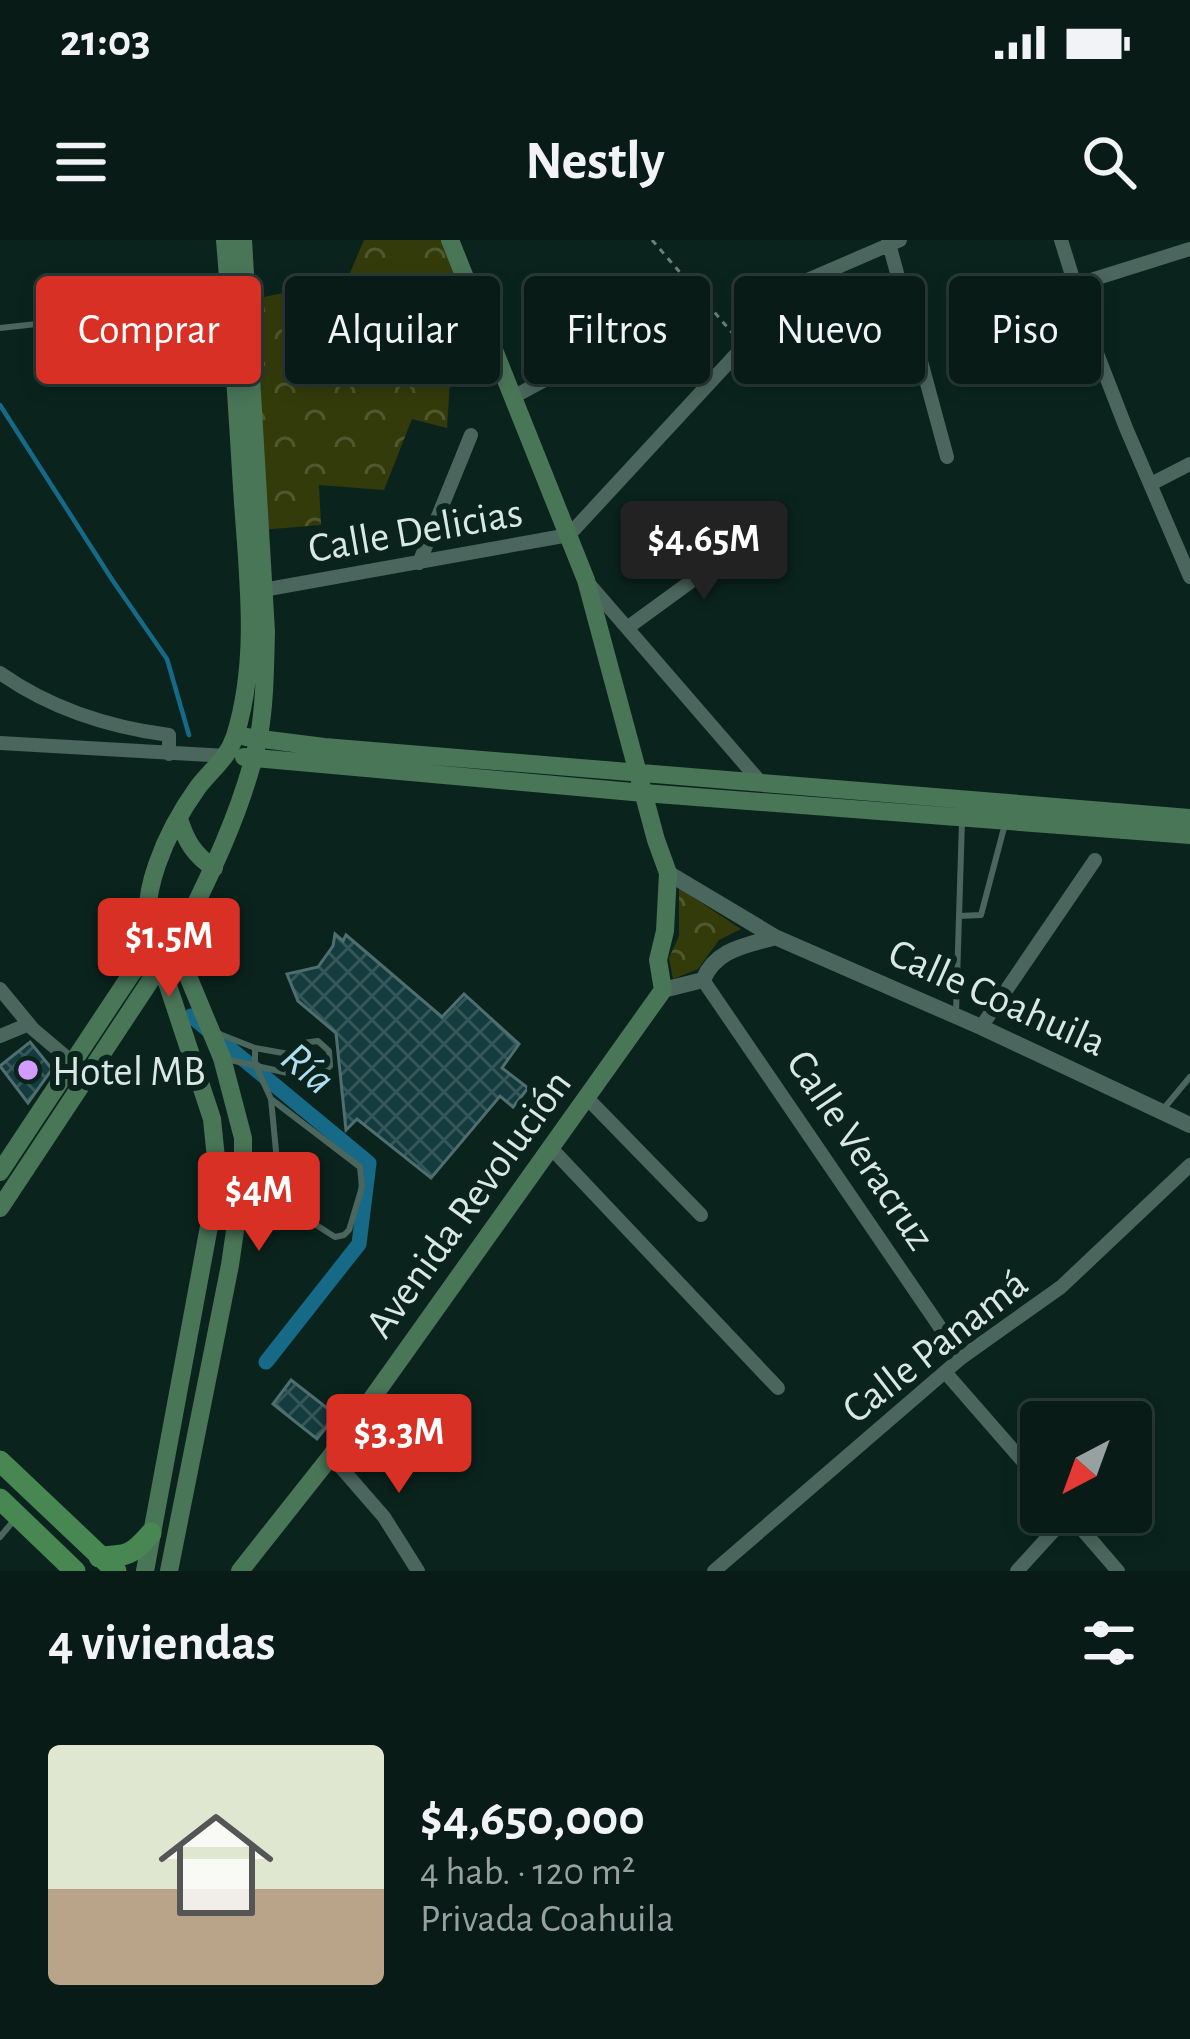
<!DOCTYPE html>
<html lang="es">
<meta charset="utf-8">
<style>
:root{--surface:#081b16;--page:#162823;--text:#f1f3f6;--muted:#98a1a1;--line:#293935;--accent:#d93025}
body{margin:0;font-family:"Alegreya Sans",sans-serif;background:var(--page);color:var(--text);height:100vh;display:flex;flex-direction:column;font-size:45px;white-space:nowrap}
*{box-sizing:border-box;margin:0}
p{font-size:39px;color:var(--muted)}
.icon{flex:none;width:66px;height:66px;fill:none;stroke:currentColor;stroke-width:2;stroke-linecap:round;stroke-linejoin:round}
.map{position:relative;height:1331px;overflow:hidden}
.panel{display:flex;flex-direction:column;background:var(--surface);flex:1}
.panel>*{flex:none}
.top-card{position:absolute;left:36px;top:36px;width:1119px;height:108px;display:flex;gap:24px}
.needle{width:78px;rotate:221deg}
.controls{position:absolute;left:1020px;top:1161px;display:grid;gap:24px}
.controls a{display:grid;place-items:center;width:132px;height:132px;border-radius:12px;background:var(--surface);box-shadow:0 6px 18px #0003,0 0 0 3px var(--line);font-size:60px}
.price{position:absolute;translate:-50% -102px;padding:0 27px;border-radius:12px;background:var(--accent);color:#fff;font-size:39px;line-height:78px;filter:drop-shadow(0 3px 6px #0008)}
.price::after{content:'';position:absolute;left:50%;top:72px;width:36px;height:27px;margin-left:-18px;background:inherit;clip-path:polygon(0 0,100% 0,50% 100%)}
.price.selected{background:#222;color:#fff}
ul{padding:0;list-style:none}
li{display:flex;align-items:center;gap:36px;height:300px;padding:0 48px}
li+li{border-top:3px solid var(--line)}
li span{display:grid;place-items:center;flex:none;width:336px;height:240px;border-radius:12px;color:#555}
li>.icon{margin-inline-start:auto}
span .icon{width:144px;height:144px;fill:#fffc;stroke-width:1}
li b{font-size:51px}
h2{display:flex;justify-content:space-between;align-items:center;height:144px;padding:0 48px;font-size:51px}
.tag{padding:0 42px;border-radius:12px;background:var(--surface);box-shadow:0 6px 18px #0003,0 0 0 3px var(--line);font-size:42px;line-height:108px}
.tag.selected{background:var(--accent);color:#fff}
.status{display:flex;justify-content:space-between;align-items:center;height:84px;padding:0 60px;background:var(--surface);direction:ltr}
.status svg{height:33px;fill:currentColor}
header{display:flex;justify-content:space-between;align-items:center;height:156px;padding:0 48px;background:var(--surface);font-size:54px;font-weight:700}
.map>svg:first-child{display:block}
.park{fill:url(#park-crowns)}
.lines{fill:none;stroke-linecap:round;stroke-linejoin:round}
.stream{stroke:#166a87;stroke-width:4.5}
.canal{stroke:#166a87;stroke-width:15}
.building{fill:url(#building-cross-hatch);stroke:#4f6e6f;stroke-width:3}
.path{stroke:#6b8079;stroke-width:3;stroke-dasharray:6 6;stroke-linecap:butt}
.service{stroke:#4b665d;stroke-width:6}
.minor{stroke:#4b665d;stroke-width:14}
.tertiary{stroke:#4b665d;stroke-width:16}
.secondary{stroke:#4a7658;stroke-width:18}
.primary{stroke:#498752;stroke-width:21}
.poi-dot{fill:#d29cfd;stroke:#0a241d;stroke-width:4.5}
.labels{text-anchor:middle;stroke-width:12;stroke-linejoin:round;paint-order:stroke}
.street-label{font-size:42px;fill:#d9e8e2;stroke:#0a241d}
.poi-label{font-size:42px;fill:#d9e8e2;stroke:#0a241d;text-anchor:start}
.water-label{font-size:45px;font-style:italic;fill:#afddf2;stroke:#0a241d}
</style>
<div class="status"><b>21:03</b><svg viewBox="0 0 49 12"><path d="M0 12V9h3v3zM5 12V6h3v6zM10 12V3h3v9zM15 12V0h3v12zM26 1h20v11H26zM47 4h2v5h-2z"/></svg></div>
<header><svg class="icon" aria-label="menu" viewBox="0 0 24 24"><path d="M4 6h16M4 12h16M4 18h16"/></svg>Nestly<svg class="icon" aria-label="search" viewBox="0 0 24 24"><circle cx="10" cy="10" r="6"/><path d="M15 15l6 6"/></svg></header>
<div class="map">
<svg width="1190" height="1331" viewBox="0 0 1190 1331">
<defs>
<pattern id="park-crowns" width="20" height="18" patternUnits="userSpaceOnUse" patternTransform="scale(3)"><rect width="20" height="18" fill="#343b0b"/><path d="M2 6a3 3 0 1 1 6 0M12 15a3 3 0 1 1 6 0" fill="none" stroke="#51572e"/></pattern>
<pattern id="building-cross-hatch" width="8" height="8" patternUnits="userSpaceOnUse" patternTransform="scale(3)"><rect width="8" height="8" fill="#143b3d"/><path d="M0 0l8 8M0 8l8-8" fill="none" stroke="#365759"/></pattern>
</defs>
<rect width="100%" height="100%" fill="#0a241d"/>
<path class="park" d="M364 0H444L483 101 461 117 459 139 450 141 447 188 412 179 384 250 319 245 321 285 260 290 249 60 347 40Z
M679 648 741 689 719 700 698 729 673 739 669 718 679 696Z"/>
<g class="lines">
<path class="stream" d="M0 165 113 341 167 419 189 495"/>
<path class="canal" d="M191 776 369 923 359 1004 266 1122"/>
</g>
<path class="building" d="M335 694 343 701 346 695 442 777 464 754 519 804 502 828 528 848 513 867 500 856 431 938 357 879 346 890 336 793 298 761 287 734 318 727 333 706Z
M30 802 52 829 28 863 0 826Z
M291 1140 336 1175 317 1199 273 1164Z"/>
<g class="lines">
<path class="path" d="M652 0 735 96"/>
<path class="service" d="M0 88 229 63
M959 676 981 675 1005 584
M956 772 962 581
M217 793 255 808 294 815
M255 808V824L271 859 276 911V949L285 965 335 997 344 995 349 990 362 947 360 927 271 859
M226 819 305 837H319L330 826 329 811 318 801 303 803 294 815
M1165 867 1190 837
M0 1297 15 1279"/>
<path class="minor" d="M888 0 947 217
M1061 0 1093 103 1126 188 1190 337
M1075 45 1190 9
M513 157 554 135 628 81
M1151 244 1190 224
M419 323 471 195
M589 344 762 544
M256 347 263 350 569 295 803 42 900 0
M627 388 752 297
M0 433C51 469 107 487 169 495V514
M0 503 227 516
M703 740 961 1118
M0 749 33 789 78 827
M981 787 1095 620
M0 796 29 784
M587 858 701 975
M551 908 778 1148
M945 1132 1041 1242
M1131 1202 1144 1190
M331 1216 384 1277 418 1331
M1067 1272 1118 1331
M714 1331 961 1118 1061 1047 1190 925
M1017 1331 1069 1274"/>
<path class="tertiary" d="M668 633 775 697 981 787 1190 885
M663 750 703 740C716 709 745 706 775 697"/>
<path class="secondary" d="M246 497 324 507 1190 578
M244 517 644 553 1190 595
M179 579C186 601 194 615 214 628
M0 932 132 733 155 709C131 661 170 586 198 547 212 529 228 518 235 496 260 417 247 329 242 248 237 165 232 83 225 0
M0 968 162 723 178 712 175 706C209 638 243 570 259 496 265 462 265 427 266 392L243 0
M145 1331 218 938 212 879 158 715
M169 1331 230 1025 243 936V898L222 818 178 712
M240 1331 331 1216 663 750 658 720 665 691 668 633 656 600 586 340 450 0"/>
<path class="primary" d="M0 1221 116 1331
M0 1259 75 1331
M99 1317C128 1316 132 1315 151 1293"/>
</g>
<circle class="poi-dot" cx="28" cy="830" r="12"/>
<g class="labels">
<g class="street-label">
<text transform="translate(415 289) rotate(-10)" y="15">Calle Delicias</text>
<text transform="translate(998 756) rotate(24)" y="15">Calle Coahuila</text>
<text transform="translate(862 909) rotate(56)" y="15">Calle Veracruz</text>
<text transform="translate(467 963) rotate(-54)" y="15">Avenida Revolución</text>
<text transform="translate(934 1105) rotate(-38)" y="15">Calle Panamá</text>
</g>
<g class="poi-label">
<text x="52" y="845">Hotel MB</text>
</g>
<g class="water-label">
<text transform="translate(309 827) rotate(40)" y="16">Ría</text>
</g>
</g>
</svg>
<div class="controls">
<a><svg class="needle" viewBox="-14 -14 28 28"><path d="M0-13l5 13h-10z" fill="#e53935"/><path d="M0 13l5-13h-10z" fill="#98a1a1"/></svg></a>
</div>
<b class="price selected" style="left:704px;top:363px">$4.65M</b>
<b class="price" style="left:169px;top:760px">$1.5M</b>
<b class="price" style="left:259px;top:1014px">$4M</b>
<b class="price" style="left:399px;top:1256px">$3.3M</b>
<div class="top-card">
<a class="tag selected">Comprar</a>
<a class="tag">Alquilar</a>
<a class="tag">Filtros</a>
<a class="tag">Nuevo</a>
<a class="tag">Piso</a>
</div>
</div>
<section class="panel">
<h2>4 viviendas<svg class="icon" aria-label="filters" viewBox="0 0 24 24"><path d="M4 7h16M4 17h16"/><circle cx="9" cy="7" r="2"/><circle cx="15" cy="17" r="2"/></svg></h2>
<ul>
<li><span style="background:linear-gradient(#dfe7d0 60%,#b9a48a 0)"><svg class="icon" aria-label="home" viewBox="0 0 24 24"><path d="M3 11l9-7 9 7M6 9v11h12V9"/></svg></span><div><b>$4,650,000</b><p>4 hab. · 120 m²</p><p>Privada Coahuila</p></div></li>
</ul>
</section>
